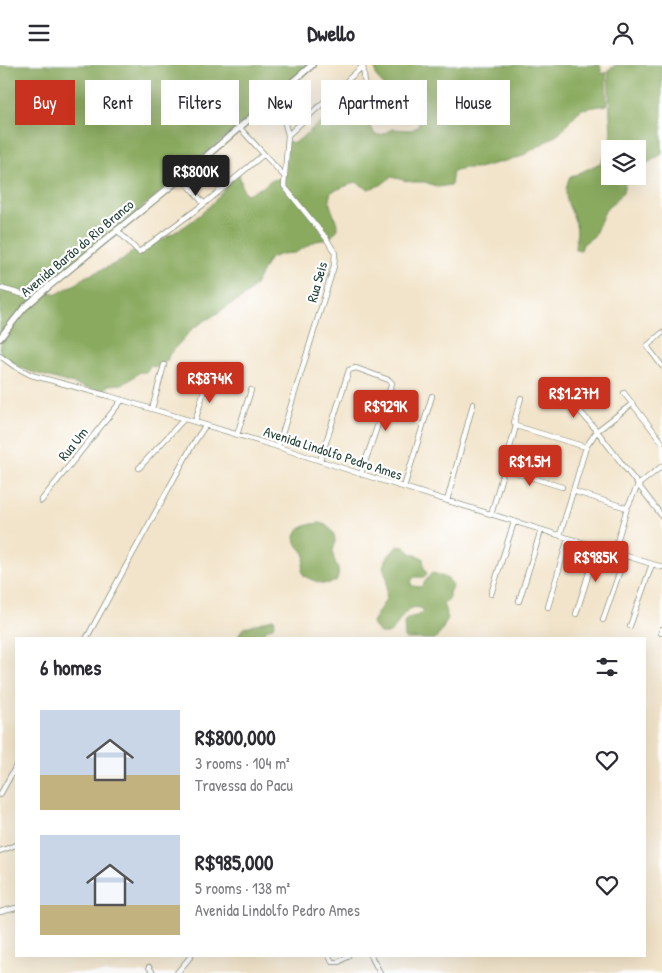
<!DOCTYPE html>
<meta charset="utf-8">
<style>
:root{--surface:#fff;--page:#f2f2f3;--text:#2b2b33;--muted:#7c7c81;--accent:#c8321e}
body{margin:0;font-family:"Patrick Hand",sans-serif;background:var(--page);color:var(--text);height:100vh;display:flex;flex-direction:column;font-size:19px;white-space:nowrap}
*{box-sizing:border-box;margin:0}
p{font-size:16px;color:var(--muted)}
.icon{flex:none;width:28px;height:28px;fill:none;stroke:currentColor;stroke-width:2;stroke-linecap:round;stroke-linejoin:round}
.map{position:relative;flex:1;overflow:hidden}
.drawer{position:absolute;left:15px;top:572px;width:631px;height:320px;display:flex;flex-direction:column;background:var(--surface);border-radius:0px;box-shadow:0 5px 20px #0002}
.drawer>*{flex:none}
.hud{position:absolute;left:15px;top:15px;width:632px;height:45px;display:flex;gap:10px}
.fabs{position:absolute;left:601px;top:75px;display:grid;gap:10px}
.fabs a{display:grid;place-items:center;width:45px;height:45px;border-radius:0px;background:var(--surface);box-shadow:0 5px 20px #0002;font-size:25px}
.price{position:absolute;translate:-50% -42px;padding:0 11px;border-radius:5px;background:var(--accent);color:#fff;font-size:16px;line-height:32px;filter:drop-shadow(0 1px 2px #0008)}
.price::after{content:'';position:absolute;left:50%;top:30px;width:15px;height:11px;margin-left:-8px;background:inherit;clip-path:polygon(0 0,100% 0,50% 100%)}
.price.active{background:#222;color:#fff}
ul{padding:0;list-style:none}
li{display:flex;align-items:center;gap:15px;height:125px;padding:0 25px}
li span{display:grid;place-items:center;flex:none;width:140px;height:100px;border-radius:0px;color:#555}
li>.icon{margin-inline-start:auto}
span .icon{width:60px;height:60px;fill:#fffc;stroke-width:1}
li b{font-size:21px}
h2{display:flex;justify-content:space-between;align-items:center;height:60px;padding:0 25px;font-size:21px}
.tag{padding:0 18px;border-radius:0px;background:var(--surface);box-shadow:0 5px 20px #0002;font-size:18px;line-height:45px}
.tag.active{background:var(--accent);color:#fff}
header{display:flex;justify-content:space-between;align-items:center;height:65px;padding:0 25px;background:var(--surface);font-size:22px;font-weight:700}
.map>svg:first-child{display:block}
.forest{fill:#8aaa5e;stroke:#547449}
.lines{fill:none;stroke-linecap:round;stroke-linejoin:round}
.minor-casing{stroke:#88907f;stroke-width:6}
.tertiary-casing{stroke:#88907f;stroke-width:8}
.minor{stroke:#fff;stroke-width:4.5}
.tertiary{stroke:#fff;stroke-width:5.5}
.labels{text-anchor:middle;stroke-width:4.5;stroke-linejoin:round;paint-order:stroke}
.street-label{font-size:14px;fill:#1f3d34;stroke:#fff}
</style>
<header><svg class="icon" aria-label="menu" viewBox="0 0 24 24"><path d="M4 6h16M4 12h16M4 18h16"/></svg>Dwello<svg class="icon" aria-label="person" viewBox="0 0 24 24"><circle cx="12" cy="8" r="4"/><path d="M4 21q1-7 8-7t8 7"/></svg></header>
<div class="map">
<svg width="662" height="908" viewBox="0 0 662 908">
<rect width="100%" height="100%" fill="#fff"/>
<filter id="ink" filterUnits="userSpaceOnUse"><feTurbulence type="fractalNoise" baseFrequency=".02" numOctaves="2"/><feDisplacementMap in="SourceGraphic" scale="10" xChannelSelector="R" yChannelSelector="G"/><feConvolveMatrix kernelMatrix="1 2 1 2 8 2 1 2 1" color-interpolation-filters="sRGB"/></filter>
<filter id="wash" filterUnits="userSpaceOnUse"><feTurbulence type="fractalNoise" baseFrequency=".0096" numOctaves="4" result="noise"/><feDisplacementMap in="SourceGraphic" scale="20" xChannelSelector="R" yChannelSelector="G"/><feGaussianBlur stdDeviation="1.12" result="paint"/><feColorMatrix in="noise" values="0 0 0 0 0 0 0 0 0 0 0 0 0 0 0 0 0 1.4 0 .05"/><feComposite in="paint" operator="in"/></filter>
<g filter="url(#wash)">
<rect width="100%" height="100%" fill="#f2e4ca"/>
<path class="forest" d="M0 0H310L65 208 0 270Z
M376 0H600L602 9 606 7 607 40 582 44 576 49 559 69 520 92 478 103H465L453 106 451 120 438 122 425 117H412L391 112 381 120 368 124 356 117 331 127C326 141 336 149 338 164L329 174 316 176 295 188 281 189 269 194 255 220 246 230 192 264 169 290 167 296 157 302 150 301 147 307H140L124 319 108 320 104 326 84 322 25 305 0 290C0 286 0 281 1 278 6 263 35 235 48 226L57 229C64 225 69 222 76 219 82 216 83 211 90 210L123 195 134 185 139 189C154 177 170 171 185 161 204 148 222 131 233 111L239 109 243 125 247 129 263 122 271 115 285 113 288 76 294 78C305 72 317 55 330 56L339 48 338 42 347 34 352 37 354 36 355 46 356 47H369L372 49 369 58 375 70H381L392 64 412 65 418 61C425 45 399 40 391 31 389 29 389 26 387 24 380 16 373 11 376 0Z
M616 0H662V89L638 104V84H610V111H627L623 127 605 146 594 171 583 179 581 185 575 184C575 176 578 169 576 160 571 139 561 137 569 113L600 98 608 88 611 74 608 5Z
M320 458C329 460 336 468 335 478 335 482 332 485 333 490 335 500 342 505 336 516 324 522 315 516 304 511L302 505 305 491C304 487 301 485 298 481 288 465 306 459 320 458Z
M397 481 404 482 411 488 423 493 424 503 427 509 424 512H414L411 517 412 521 421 522 431 509 434 508 448 514 453 519 449 528V535L443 539 448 553 442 565 435 574H405L404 557C409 549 417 554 423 547V544C406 537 401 555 393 565 385 575 374 565 372 557L386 534 387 514 383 501 387 493Z
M272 554 275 555 274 561 265 566 263 574H239V568L244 563Z"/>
</g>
<g filter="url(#ink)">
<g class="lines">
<defs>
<path id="minor" d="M363 1 368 46
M277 29 288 70 284 121 326 173 335 188 334 201 278 382
M239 62 284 111
M288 70 364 0
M182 112 204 139
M117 165 139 187 204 139 264 89
M0 223 25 230 45 209
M662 268 647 281 662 301
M0 291 14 301 31 310 109 331 278 382 361 409 662 502
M624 328 662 377
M566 330 597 366 662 451
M152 344 164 300
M195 357 207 315
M516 361 586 382
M237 370 251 325
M320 396 349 305 356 303 389 315 392 318 361 409
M139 403 184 354
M504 404 562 422
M404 422 432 331
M573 426 627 443
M41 436 122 335
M447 436 473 339
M491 450 516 361 514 357 521 333
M560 470 586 382 597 366 632 339
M614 487 627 443 638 420 662 401
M491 529 514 457
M519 536 541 465
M548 542 568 473
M576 549 597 482
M603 555 625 491
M630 561 652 499
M661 568 662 564
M86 574 193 379 205 361
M0 730 16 701
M0 786 16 780
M0 847 16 843
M329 891 332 897H339L348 891
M371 891 380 908
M149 902 153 908
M177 908 191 891"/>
<path id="tertiary" d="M0 273 24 243 48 222 182 112 312 0"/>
</defs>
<use href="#minor" class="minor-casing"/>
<use href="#tertiary" class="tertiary-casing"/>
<use href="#minor" class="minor"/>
<use href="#tertiary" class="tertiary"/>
</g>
</g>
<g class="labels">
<g class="street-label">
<text transform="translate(77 183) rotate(-40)" y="5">Avenida Barão do Rio Branco</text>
<text transform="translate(317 217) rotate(-74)" y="5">Rua Seis</text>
<text transform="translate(73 379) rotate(-51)" y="5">Rua Um</text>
<text transform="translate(333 388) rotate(18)" y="5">Avenida Lindolfo Pedro Ames</text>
</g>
</g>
</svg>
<div class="fabs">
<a><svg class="icon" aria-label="layers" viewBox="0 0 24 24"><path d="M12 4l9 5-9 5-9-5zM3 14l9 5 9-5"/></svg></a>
</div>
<b class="price active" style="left:196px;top:132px">R$800K</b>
<b class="price" style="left:210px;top:339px">R$874K</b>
<b class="price" style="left:574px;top:354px">R$1.27M</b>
<b class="price" style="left:386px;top:367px">R$929K</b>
<b class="price" style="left:530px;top:422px">R$1.5M</b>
<b class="price" style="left:596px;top:518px">R$985K</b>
<div class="hud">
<a class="tag active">Buy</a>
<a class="tag">Rent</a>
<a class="tag">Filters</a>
<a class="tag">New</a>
<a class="tag">Apartment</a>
<a class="tag">House</a>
</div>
<section class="drawer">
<h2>6 homes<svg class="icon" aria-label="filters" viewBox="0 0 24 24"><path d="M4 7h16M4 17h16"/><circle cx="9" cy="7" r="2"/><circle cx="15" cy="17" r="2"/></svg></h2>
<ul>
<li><span style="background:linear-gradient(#c9d6e8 65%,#c2b280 0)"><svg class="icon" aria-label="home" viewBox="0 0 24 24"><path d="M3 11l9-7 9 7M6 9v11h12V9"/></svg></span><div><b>R$800,000</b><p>3 rooms · 104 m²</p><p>Travessa do Pacu</p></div><svg class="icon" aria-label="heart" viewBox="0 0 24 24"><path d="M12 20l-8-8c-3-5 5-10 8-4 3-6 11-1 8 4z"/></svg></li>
<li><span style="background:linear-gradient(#c9d6e8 70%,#c2b280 0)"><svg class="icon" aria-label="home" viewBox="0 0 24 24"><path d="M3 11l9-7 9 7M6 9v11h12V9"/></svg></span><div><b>R$985,000</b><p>5 rooms · 138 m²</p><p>Avenida Lindolfo Pedro Ames</p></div><svg class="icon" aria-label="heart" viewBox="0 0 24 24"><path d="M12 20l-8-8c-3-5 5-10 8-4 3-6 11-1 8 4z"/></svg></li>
</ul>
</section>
</div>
